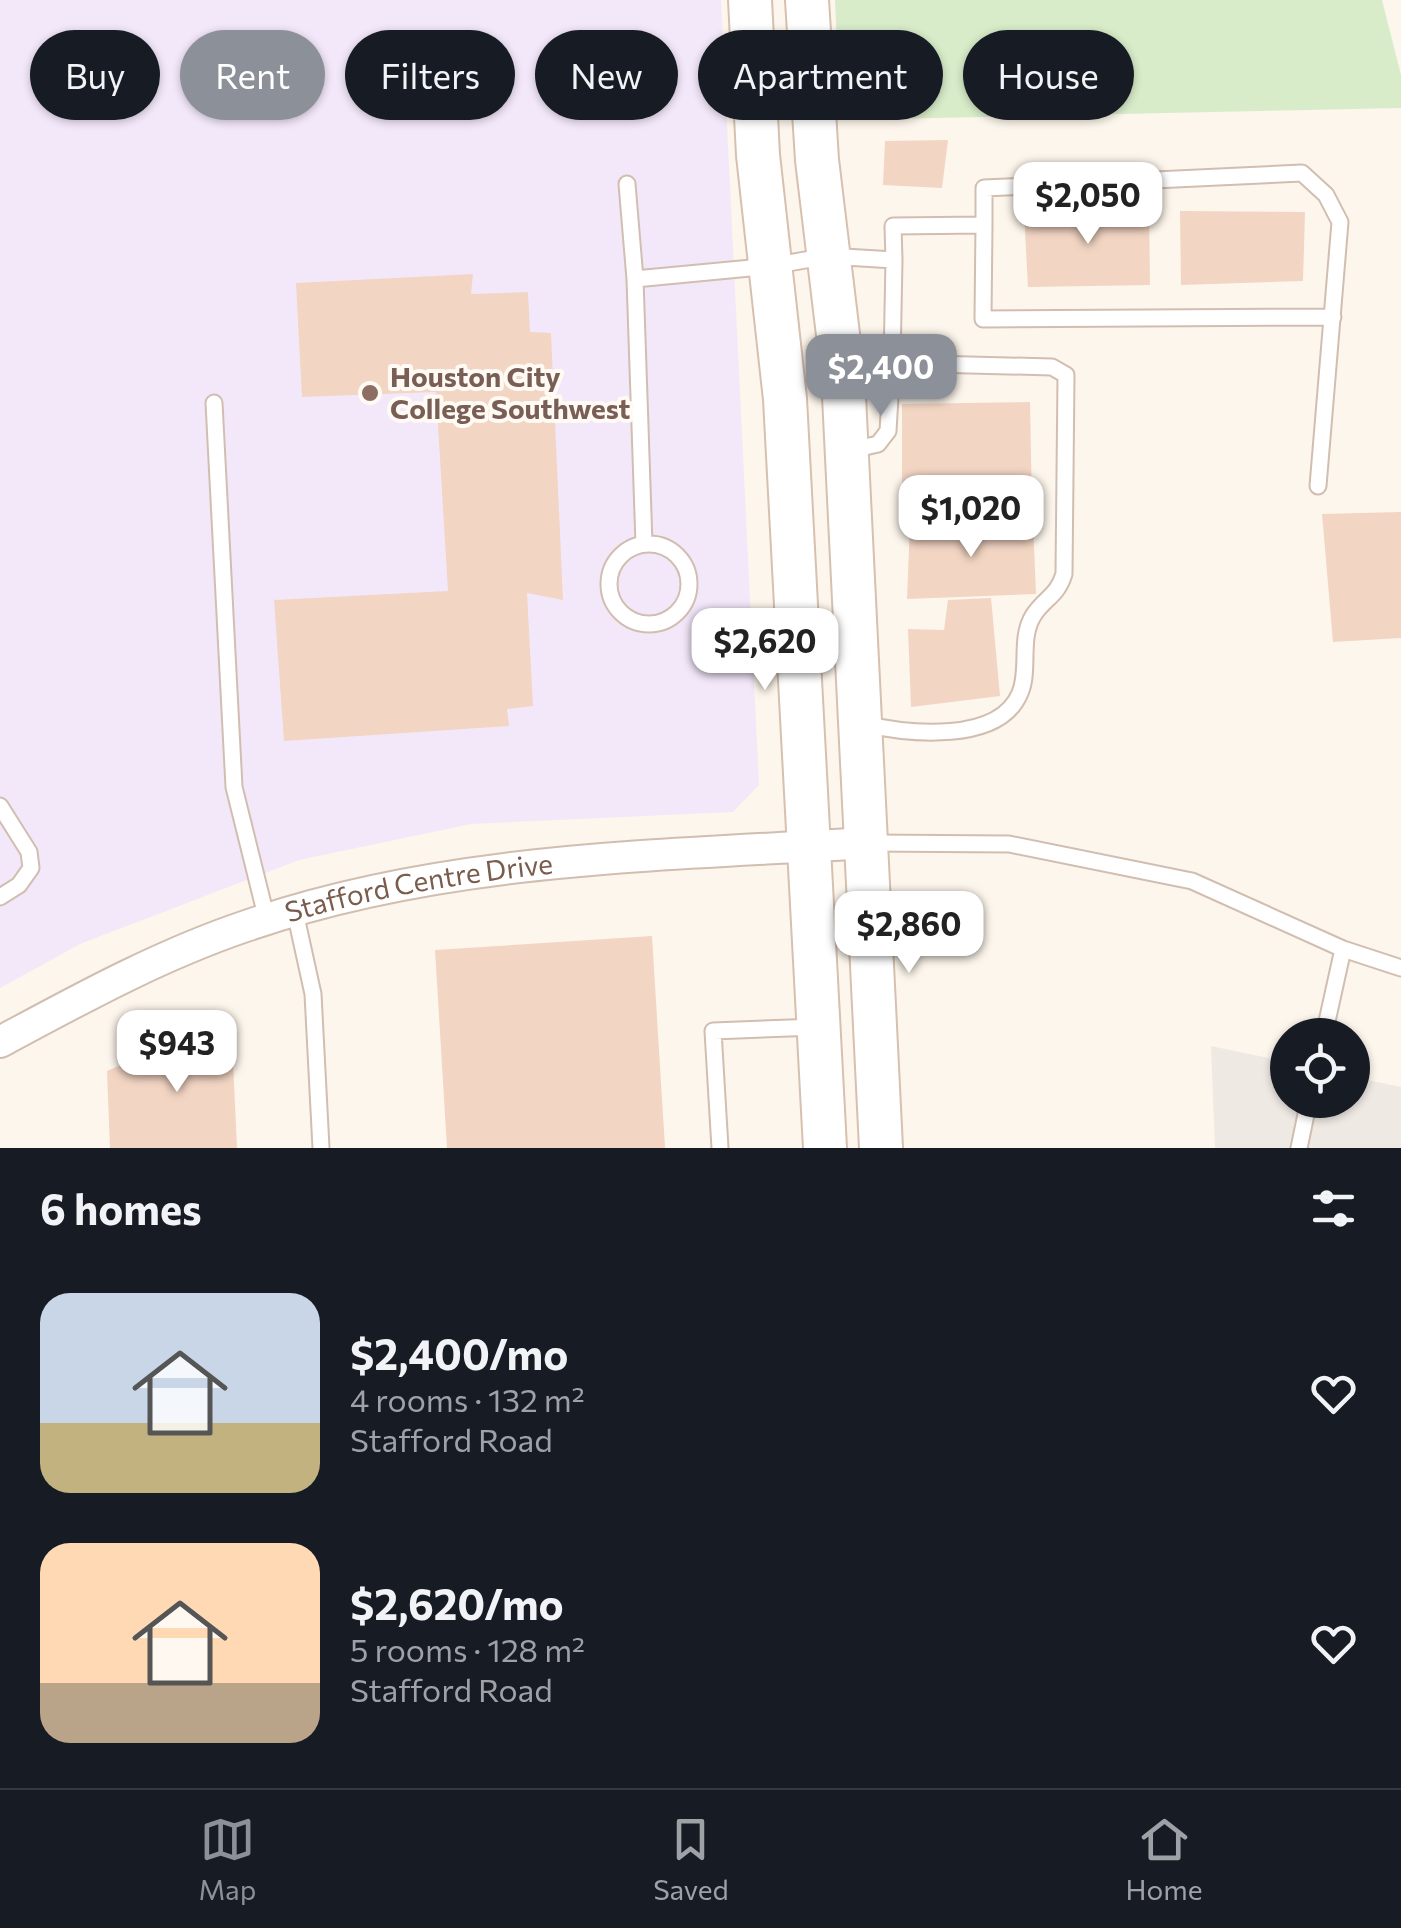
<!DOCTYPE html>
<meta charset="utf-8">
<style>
:root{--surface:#171b24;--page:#20242c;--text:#f1f3f6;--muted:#9ea1a6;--line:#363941;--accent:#8c9099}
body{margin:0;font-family:Commissioner,sans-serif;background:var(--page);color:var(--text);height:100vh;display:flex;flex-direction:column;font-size:38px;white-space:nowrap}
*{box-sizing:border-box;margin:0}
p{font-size:32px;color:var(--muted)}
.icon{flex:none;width:55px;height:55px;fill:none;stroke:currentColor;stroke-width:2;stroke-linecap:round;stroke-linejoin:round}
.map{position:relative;height:1148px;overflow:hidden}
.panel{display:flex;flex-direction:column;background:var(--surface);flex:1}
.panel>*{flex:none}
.hud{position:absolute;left:30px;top:30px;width:1342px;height:90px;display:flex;gap:20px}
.controls{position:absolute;left:1270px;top:1018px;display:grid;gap:20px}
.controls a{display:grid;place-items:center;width:100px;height:100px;border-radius:50%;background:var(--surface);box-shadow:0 2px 8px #0004;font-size:50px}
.price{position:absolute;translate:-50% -85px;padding:0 22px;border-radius:20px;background:#fff;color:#222;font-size:32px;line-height:65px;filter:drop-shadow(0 2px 5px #0008)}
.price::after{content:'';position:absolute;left:50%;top:60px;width:30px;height:22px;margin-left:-15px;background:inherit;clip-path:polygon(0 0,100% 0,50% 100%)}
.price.on{background:var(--accent);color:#fff}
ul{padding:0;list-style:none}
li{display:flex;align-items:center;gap:30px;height:250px;padding:0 40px}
li span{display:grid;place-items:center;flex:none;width:280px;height:200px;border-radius:30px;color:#555}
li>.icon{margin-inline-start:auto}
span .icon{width:120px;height:120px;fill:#fffc;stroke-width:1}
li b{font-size:42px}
h2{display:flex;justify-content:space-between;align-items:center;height:120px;padding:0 40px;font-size:42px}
.pill{padding:0 35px;border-radius:45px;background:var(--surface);box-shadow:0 2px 8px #0004;font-size:35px;line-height:90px}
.pill.on{background:var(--accent);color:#fff}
.tab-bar{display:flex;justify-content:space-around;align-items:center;height:140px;border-top:2px solid var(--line);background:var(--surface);font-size:28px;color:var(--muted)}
.tab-bar a{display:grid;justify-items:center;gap:5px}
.tab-bar .on{color:var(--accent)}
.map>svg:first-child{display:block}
.industrial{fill:#efe9e4}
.education{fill:#f3e8fa}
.green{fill:#d8ecc9}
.building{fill:#f3d5c3}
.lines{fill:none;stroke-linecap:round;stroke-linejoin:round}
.service-casing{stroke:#d1beb0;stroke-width:19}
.minor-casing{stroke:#d1beb0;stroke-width:34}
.secondary-casing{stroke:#d6c0b0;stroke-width:46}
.service{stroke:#fff;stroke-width:15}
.minor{stroke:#fff;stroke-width:30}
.secondary{stroke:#fff;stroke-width:42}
.education-dot{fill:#8d6e63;stroke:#fffaf3;stroke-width:4}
.labels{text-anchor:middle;stroke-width:8;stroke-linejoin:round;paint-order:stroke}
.education-label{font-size:28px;font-weight:bold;fill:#785e54;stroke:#fffaf3;text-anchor:start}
.street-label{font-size:28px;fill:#7a5c4d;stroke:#fffaf3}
</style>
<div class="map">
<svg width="1401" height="1148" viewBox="0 0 1401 1148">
<rect width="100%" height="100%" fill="#fdf6ec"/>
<path class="industrial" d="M1211 1046 1287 1062 1288 1100H1352L1353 1077 1401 1087V1148H1215Z"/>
<path class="education" d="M0 0H721L759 785 733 812 471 824 299 860 80 944 0 988Z"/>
<path class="green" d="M835 0H1382L1401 75V108L840 120Z"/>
<path class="building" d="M948 140 942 188 883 185 885 141Z
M1149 205 1150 285 1028 287 1024 212Z
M1180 211 1305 212 1303 281 1181 285Z
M473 274 471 294 528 292 530 332 551 333 563 600 527 593 533 706 507 709 509 726 284 741 274 600 448 591 436 392 302 397 296 283Z
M1030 402 1032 505 902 503V404Z
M1401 512V638L1333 642 1322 514Z
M1033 522 1036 594 907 599 910 523Z
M991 598 1000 696 911 707 908 629 944 630 948 600Z
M652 936 665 1148H447L435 950Z
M231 1018 237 1148H110L107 1071Z"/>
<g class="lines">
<defs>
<path id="service" d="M627 184 635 279 644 544
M984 225 983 319 1333 317
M635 279 771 266 828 256 894 260 893 226 984 225V188L1302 173 1326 195 1340 222 1318 486
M214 403 234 787 267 920
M852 450 878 444 888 431 892 363
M609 584a40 40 0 1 1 80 0a40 40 0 1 1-80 0Z
M864 724C908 734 999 744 1020 693 1030 670 1019 639 1033 616 1044 598 1057 597 1064 574L1066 375 1052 367 892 363 894 260
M0 806 29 852 31 868 19 885 0 897
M871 843 1009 844 1192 881 1343 949 1401 968
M295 912 313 994 321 1148
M1324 1035 1343 949
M720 1148 713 1031 817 1027
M1299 1148 1309 1100"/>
<g id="minor">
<path id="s1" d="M0 1042C80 999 160 955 246 926 444 857 659 856 867 843"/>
</g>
<path id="secondary" d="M750 0 758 155 785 399 825 1148
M807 0 817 160 843 376 881 1148"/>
</defs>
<use href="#service" class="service-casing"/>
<use href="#minor" class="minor-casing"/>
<use href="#secondary" class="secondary-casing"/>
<use href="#service" class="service"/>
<use href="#minor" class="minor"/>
<use href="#secondary" class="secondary"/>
</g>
<circle class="education-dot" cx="370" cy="393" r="10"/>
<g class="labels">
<g class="education-label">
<text x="390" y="387">Houston City<tspan x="390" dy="32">College Southwest</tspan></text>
</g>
<g class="street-label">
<text dy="10" stroke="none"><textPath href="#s1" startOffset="450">Stafford Centre Drive</textPath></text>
</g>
</g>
</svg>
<div class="controls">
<a><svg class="icon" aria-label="locate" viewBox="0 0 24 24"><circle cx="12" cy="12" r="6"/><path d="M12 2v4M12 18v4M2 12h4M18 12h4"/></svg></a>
</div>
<b class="price" style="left:1088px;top:247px">$2,050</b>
<b class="price on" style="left:881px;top:419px">$2,400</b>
<b class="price" style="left:971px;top:560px">$1,020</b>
<b class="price" style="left:765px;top:693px">$2,620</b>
<b class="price" style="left:909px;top:976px">$2,860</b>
<b class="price" style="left:177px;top:1095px">$943</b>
<div class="hud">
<a class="pill">Buy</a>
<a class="pill on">Rent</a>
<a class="pill">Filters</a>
<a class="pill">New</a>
<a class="pill">Apartment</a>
<a class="pill">House</a>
</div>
</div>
<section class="panel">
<h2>6 homes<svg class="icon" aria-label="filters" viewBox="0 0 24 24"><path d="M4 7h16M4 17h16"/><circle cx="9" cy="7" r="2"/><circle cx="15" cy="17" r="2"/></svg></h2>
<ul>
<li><span style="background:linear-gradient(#c9d6e8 65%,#c2b280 0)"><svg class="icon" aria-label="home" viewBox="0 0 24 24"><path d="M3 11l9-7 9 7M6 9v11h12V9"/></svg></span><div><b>$2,400/mo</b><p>4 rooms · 132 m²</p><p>Stafford Road</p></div><svg class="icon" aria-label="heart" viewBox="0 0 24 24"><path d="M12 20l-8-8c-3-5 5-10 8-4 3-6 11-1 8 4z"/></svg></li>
<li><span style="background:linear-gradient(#ffd9b3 70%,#b9a48a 0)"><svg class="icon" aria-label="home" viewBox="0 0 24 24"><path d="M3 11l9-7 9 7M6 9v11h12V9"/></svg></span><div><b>$2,620/mo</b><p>5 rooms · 128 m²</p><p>Stafford Road</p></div><svg class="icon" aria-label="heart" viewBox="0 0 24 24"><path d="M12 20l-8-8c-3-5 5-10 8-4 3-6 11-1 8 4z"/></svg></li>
</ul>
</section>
<nav class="tab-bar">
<a class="on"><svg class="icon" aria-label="map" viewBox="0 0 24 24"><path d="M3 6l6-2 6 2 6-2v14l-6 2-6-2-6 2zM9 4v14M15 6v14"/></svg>Map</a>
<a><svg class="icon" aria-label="saved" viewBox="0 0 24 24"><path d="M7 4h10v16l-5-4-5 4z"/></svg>Saved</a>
<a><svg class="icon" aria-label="home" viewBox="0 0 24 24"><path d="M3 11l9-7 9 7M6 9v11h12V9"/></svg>Home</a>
</nav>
